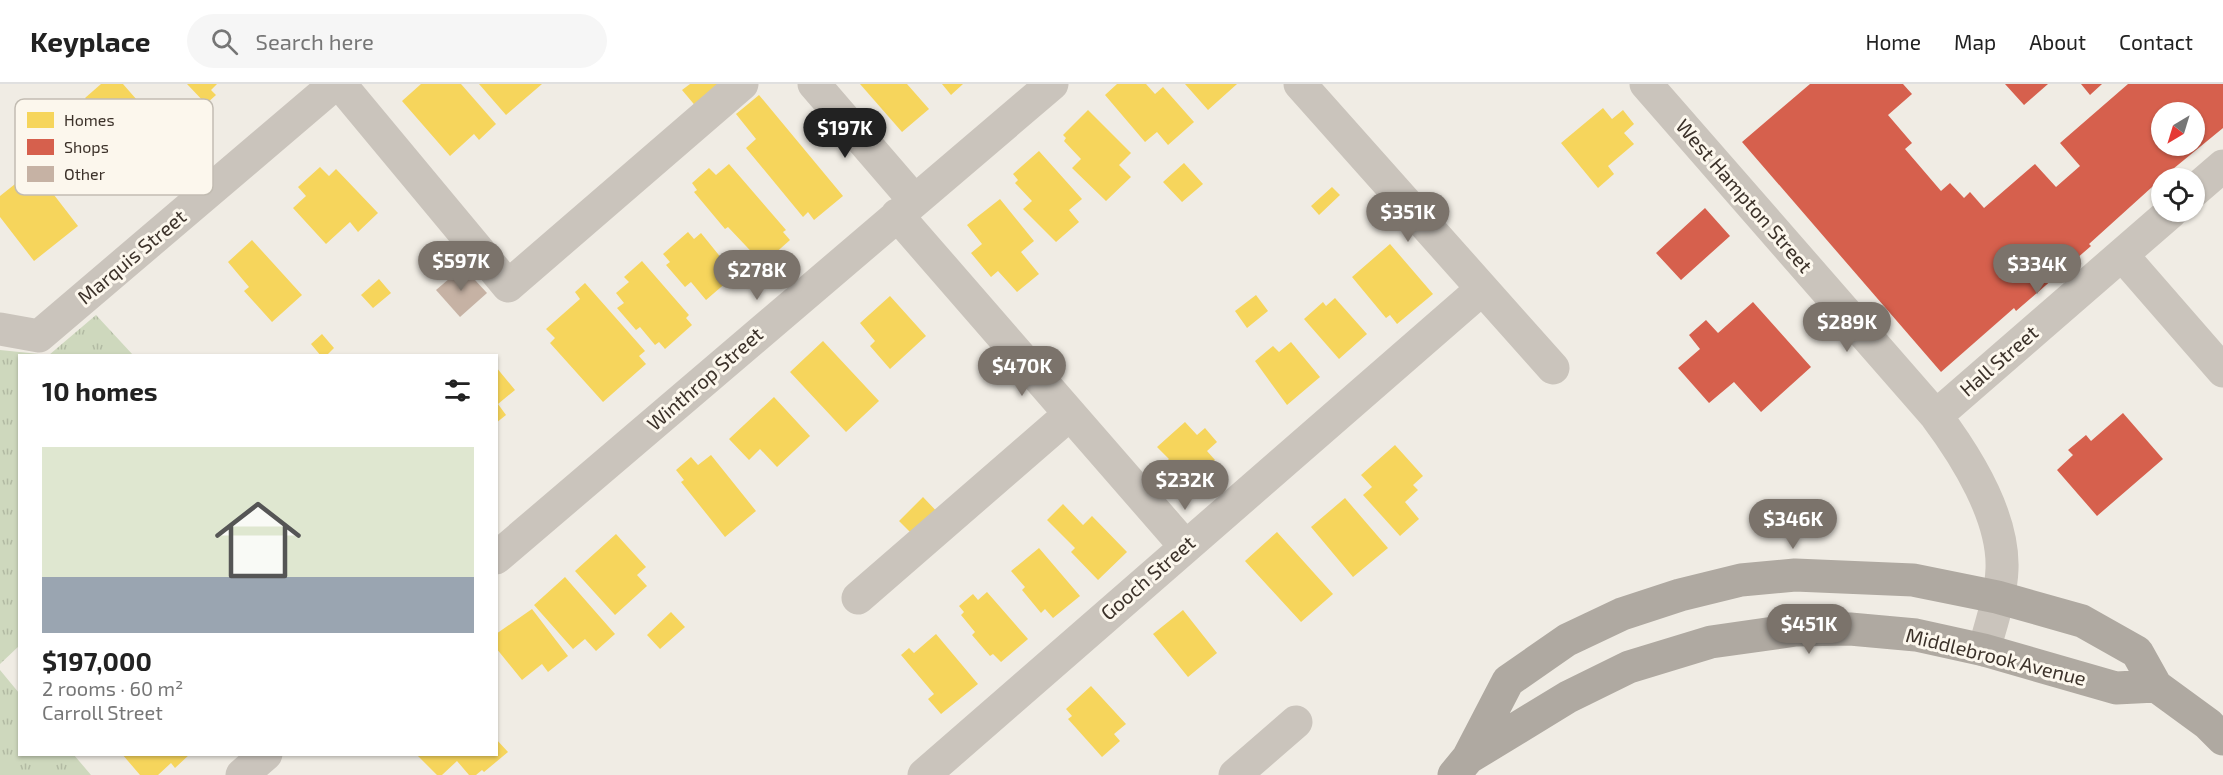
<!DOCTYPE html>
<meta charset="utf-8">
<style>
:root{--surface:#fff;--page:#f6f6f6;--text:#222;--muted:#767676;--line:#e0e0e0;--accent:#7b736b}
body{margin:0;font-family:"Exo 2",sans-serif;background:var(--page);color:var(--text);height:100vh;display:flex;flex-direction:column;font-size:22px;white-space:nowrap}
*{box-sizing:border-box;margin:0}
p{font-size:20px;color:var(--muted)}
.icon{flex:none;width:33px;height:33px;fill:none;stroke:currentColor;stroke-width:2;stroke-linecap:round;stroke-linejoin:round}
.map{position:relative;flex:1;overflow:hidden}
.panel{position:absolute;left:18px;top:270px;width:480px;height:402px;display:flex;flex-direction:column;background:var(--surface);border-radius:0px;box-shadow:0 2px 4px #0004}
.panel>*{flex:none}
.needle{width:39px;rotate:218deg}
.buttons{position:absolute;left:2151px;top:18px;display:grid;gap:12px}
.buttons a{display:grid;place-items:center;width:54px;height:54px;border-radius:50%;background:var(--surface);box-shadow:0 2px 4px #0004;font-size:30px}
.price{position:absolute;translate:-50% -51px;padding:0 14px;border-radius:21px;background:var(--accent);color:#fff;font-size:20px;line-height:39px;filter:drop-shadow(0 2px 3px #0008)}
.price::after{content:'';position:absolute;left:50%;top:36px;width:18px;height:14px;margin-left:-9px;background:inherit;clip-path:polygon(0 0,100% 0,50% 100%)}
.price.selected{background:#222;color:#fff}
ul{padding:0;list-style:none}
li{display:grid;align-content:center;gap:12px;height:318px;padding:0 24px}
li span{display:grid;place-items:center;height:186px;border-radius:0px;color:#555}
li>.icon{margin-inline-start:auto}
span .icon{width:108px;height:108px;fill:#fffc;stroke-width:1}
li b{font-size:26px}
h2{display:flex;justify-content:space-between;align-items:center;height:72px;padding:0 24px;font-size:26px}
header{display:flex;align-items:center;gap:36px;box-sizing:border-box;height:84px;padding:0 30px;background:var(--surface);border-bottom:2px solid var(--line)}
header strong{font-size:28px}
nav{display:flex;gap:33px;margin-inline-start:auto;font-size:21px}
.search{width:420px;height:54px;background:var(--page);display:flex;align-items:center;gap:15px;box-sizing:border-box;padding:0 21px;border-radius:33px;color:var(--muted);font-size:22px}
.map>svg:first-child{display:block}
.grass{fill:url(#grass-tufts)}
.homes{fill:#f6d55c}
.shops{fill:#d6604d;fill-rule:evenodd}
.building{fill:#c6b2a4}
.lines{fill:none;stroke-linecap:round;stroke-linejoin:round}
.minor{stroke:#cac4bc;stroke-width:33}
.major{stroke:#afa9a1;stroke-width:33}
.labels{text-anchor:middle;stroke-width:6;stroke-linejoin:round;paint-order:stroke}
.street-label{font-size:20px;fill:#3c322a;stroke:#fcf7ed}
.key{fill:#fcf7ed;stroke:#c2bcb2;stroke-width:1.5}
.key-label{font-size:16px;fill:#3c322a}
</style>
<header>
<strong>Keyplace</strong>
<div class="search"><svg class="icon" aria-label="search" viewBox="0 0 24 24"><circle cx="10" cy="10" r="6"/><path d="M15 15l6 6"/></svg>Search here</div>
<nav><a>Home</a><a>Map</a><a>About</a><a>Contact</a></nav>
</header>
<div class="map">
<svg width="2223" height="691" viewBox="0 0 2223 691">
<defs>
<pattern id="grass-tufts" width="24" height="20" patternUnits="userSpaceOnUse" patternTransform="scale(1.5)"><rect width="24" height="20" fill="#ced8bd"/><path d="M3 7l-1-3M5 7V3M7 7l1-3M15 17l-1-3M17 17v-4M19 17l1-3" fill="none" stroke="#b2baa3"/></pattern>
</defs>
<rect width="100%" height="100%" fill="#f0ece4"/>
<path class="grass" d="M96 231 133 271 20 272 19 562 0 580V266L49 271Z
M0 586 19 609 20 670 74 671 91 691H0Z"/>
<path class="homes" d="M101 0H123L178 63 150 87 127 62 123 65 89 27 93 23 85 14Z
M187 0H217L211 6 216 11 206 20Z
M421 0H461L496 40 479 56 474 50 450 72 402 17Z
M479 0H542L506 31Z
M690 0H723L698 25 682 6Z
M860 0H907L929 25 902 48Z
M942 0H963L951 11Z
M1117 0H1146L1155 10 1163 3 1194 38 1168 61 1157 48 1145 58 1105 11Z
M1185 0H1237L1208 26Z
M759 11 843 112 814 136 808 128 803 133 746 64 756 55 736 30Z
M1603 24 1612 35 1623 26 1634 40 1624 49 1634 60 1608 82 1614 90 1598 104 1561 59Z
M1088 26 1131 69 1119 81 1131 93 1106 117 1072 84 1081 75 1064 57 1066 54 1063 51Z
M1039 67 1082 115 1069 126 1079 138 1056 158 1023 125 1032 117 1015 99 1018 96 1013 90Z
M1184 79 1203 100 1182 118 1163 98Z
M729 80 786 146 783 148 790 156 763 180 728 143 725 145 694 108 697 106 692 99 709 84 716 91Z
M320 83 329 92 336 85 378 129 358 148 350 138 326 160 293 124 306 112 298 103Z
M34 85 78 142 34 177 0 133V112Z
M1332 103 1340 111 1319 131 1311 122Z
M1000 115 1034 157 1021 168 1039 190 1017 208 998 187 991 193 971 169 982 160 967 141Z
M688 148 694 155 701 149 735 191 706 216 691 198 685 203 666 181 670 178 663 170Z
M252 156 302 211 272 238 244 207 249 203 228 178Z
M1390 160 1433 210 1397 240 1390 231 1386 234 1352 193Z
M642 177 689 231 686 234 692 241 665 265 659 258 655 261 640 243 636 246 617 224 624 219 616 209 629 198 624 193Z
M379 195 391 209 373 224 361 211Z
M585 199 645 267 639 272 646 280 603 318 550 259 555 254 546 245 580 215 575 208Z
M1256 211 1268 227 1247 244 1235 227Z
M890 212 926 252 890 285 870 262 875 257 860 239Z
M1335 214 1367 250 1339 275 1304 235 1323 218 1326 222Z
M322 250 334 264 326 272H321L311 260Z
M823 257 879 317 846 348 790 288Z
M1291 258 1320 293 1287 321 1255 277 1273 262 1279 268Z
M496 283 515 306 498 320 506 331 496 339Z
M774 313 810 352 777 383 760 365 749 376 729 355Z
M1185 338 1197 351 1205 344 1217 358 1207 367 1215 376 1184 404 1163 380 1169 375 1157 363Z
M1395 361 1423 392 1413 401 1418 406 1405 418 1419 435 1400 452 1363 411 1372 403 1361 391Z
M711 371 756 427 725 453 681 398 684 396 676 386 691 373 698 381Z
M923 413 943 434 919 457 899 437Z
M1345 414 1388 464 1353 493 1311 443Z
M1063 420 1083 441 1092 432 1127 468 1098 496 1071 468 1075 464 1047 436Z
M1277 448 1333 510 1301 538 1245 477Z
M616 450 646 483 637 491 647 502 615 531 575 487Z
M1039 464 1080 512 1053 534 1045 525 1041 529 1022 506 1025 503 1011 487Z
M565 493 615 550 596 567 585 555 573 565 534 521Z
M987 508 1028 555 1001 578 993 570 990 572 972 551 975 548 961 531 964 528 959 522 973 510 978 516Z
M532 525 568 572 548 588 542 580 522 596 496 564V550Z
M1183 526 1217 569 1188 593 1153 550Z
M671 528 685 543 660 565 647 551Z
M936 550 978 600 941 630 928 615 934 610 901 571 909 564 914 569Z
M1091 602 1126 640 1114 650 1120 657 1102 673 1068 635 1072 632 1066 625Z
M496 655 508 668 484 688 482 686 476 691H469L457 677 442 691H437L416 670H496Z
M122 670H190L175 684 171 679 158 691H140Z"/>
<path class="shops" d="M1810 0H1903L1912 10 1888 31 1912 59 1905 65 1941 107 1950 99 1964 114 1970 108 1984 124 2035 80 2056 103 2080 82 2060 59 2128 0H2223V44L2162 94 2089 160 2091 162 2016 227 2014 224 1941 288 1742 58ZM2162 28H2194V62H2162Z
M2005 0H2048L2024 21Z
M2081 0H2102L2090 11Z
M1705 124 1730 152 1681 196 1656 169Z
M1753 218 1811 283 1761 328 1734 298 1709 319 1678 284 1700 265 1689 251 1706 236 1718 249Z
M2123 329 2163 375 2097 432 2057 386 2073 371 2068 366 2086 351 2091 357Z"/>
<path class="building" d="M463 183 487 209 460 233 436 206Z"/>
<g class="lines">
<path class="minor" d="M340 0 508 202 742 0
M814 0 914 116
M1300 0 1553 284
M1646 0 1936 332C1966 372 2004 433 2002 485 2001 512 1991 540 1984 566
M2194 107 2223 82
M897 131 1185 462
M2122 171 2223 287
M0 245 39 252 335 0
M1936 332 2171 128
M496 474 1052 0
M858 514 1070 330
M242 691 266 670
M924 691 1482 205
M1235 691 1296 638"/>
<path class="major" d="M1468 674 1568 613 1629 583 1711 558 1796 546 1850 545 1916 551 1984 566 2116 604 2156 602
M1454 691 1468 674 1508 597 1567 556 1622 530 1680 511 1741 496 1795 491 1913 496 1997 513 2082 537 2137 568 2156 602 2208 640 2223 655"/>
</g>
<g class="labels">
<g class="street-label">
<text transform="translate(1744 112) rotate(49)" y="7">West Hampton Street</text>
<text transform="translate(132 173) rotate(-40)" y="7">Marquis Street</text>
<text transform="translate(1999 277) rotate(-41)" y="7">Hall Street</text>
<text transform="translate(705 295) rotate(-41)" y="7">Winthrop Street</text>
<text transform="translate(1148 494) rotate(-41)" y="7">Gooch Street</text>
<text transform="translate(1996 573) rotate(14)" y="7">Middlebrook Avenue</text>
</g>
</g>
<rect x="15" y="15" width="198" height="96" rx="9" class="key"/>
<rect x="27" y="28" width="27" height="16" fill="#f6d55c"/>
<rect x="27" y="55" width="27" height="16" fill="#d6604d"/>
<rect x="27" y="82" width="27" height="16" fill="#c6b2a4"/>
<g class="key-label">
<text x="64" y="42">Homes</text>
<text x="64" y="69">Shops</text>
<text x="64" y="96">Other</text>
</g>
</svg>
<div class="buttons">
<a><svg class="needle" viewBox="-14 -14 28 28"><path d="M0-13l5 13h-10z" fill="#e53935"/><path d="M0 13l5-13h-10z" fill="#767676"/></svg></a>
<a><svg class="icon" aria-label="locate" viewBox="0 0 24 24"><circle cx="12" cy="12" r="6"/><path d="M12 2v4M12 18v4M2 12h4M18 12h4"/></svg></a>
</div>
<b class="price selected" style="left:845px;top:75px">$197K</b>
<b class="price" style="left:1408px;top:159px">$351K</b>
<b class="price" style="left:461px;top:208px">$597K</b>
<b class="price" style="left:2037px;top:211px">$334K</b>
<b class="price" style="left:757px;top:217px">$278K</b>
<b class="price" style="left:1847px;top:269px">$289K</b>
<b class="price" style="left:1022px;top:313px">$470K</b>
<b class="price" style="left:1185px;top:427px">$232K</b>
<b class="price" style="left:1793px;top:466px">$346K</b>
<b class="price" style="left:1809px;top:571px">$451K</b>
<section class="panel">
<h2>10 homes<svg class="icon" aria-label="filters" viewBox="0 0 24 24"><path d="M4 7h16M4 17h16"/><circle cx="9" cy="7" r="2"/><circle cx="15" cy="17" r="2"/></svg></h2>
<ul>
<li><span style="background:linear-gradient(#dfe7d0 70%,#9aa5b1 0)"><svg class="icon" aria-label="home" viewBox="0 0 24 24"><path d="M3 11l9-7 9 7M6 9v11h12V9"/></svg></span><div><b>$197,000</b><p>2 rooms · 60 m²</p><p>Carroll Street</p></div></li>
</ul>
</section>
</div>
